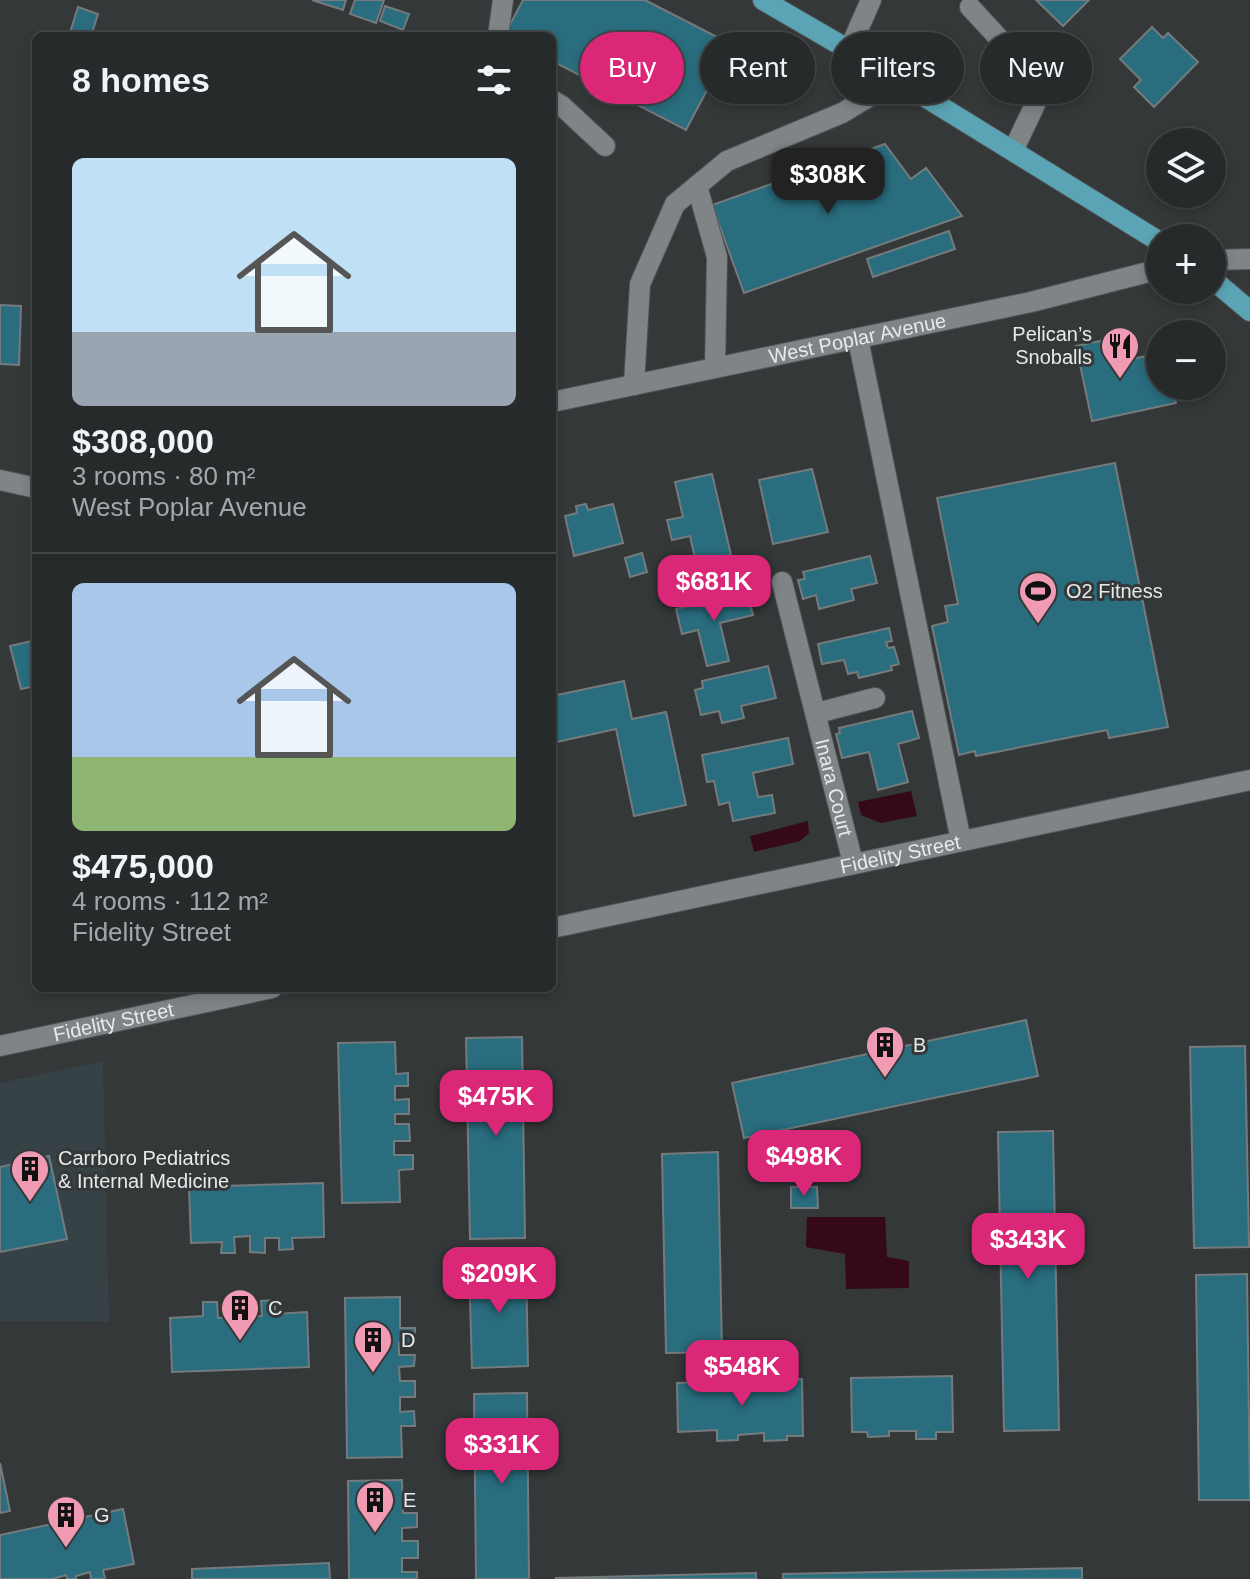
<!DOCTYPE html>
<meta charset="utf-8">
<style>
:root{--surface:#272a2b;--page:#333637;--text:#f1f3f6;--muted:#a4a7a9;--line:#434647;--accent:#db2777}
body{margin:0;font-family:Arial,sans-serif;background:var(--page);color:var(--text);height:100vh;display:flex;flex-direction:column;font-size:30px;white-space:nowrap}
*{box-sizing:border-box;margin:0}
p{font-size:26px;color:var(--muted)}
.icon{flex:none;width:44px;height:44px;fill:none;stroke:currentColor;stroke-width:2;stroke-linecap:round;stroke-linejoin:round}
.map{position:relative;flex:1;overflow:hidden}
.drawer{position:absolute;left:32px;top:32px;width:524px;height:960px;display:flex;flex-direction:column;background:var(--surface);border-radius:12px;box-shadow:0 4px 12px #0003,0 0 0 2px var(--line)}
.drawer>*{flex:none}
.banner{position:absolute;left:580px;top:32px;width:550px;height:72px;display:flex;gap:16px}
.buttons{position:absolute;left:1146px;top:128px;display:grid;gap:16px}
.buttons a{display:grid;place-items:center;width:80px;height:80px;border-radius:50%;background:var(--surface);box-shadow:0 4px 12px #0003,0 0 0 2px var(--line);font-size:40px}
.price{position:absolute;translate:-50% -68px;padding:0 18px;border-radius:16px;background:var(--accent);color:#fff;font-size:26px;line-height:52px;filter:drop-shadow(0 2px 4px #0008)}
.price::after{content:'';position:absolute;left:50%;top:48px;width:24px;height:18px;margin-left:-12px;background:inherit;clip-path:polygon(0 0,100% 0,50% 100%)}
.price.on{background:#222;color:#fff}
ul{padding:0;list-style:none}
li{display:grid;align-content:center;gap:16px;height:424px;padding:0 40px}
li+li{border-top:2px solid var(--line)}
li span{display:grid;place-items:center;height:248px;border-radius:12px;color:#555}
li>.icon{margin-inline-start:auto}
span .icon{width:144px;height:144px;fill:#fffc;stroke-width:1}
li b{font-size:34px}
h2{display:flex;justify-content:space-between;align-items:center;height:96px;padding:0 40px;font-size:34px}
.pill{padding:0 28px;border-radius:36px;background:var(--surface);box-shadow:0 4px 12px #0003,0 0 0 2px var(--line);font-size:28px;line-height:72px}
.pill.on{background:var(--accent);color:#fff}
.map>svg:first-child{display:block}
.built{fill:#364245}
.water{fill:#35081a}
.building{fill:#296d7e;stroke:#757a7c;stroke-width:2}
.lines{fill:none;stroke-linecap:round;stroke-linejoin:round}
.minor-casing{stroke:#505455;stroke-width:22}
.major-casing{stroke:#505455;stroke-width:22}
.minor{stroke:#7f8486;stroke-width:20}
.major{stroke:#5ba4b5;stroke-width:20}
.labels{text-anchor:middle;stroke-width:6;stroke-linejoin:round;paint-order:stroke}
.poi-label{font-size:20px;fill:#e7eaea;stroke:#343839;text-anchor:start}
.street-label{font-size:20px;fill:#e7eaea;stroke:#343839}
</style>
<div class="map">
<svg width="1250" height="1579" viewBox="0 0 1250 1579">
<rect width="100%" height="100%" fill="#343839"/>
<path class="built" d="M103 1061 109 1322 0 1321V1083Z"/>
<path class="water" d="M911 791 917 816 881 823 861 815 858 802Z
M808 821 809 833 800 841 754 852 750 836Z
M807 1217H885L887 1257 909 1261V1288L846 1289 845 1254 806 1247Z"/>
<path class="building" d="M312 0H346L343 10Z
M355 0H384L376 23 350 14Z
M523 0H645L752 55 737 83 716 73 686 130 552 61V36H504Z
M1036 0H1089L1063 26Z
M385 6 409 14 403 30 380 21Z
M78 7 98 14 91 36H69Z
M1152 27 1163 38 1168 33 1198 62 1154 107 1134 87 1141 80 1120 59Z
M885 144 911 179 926 168 962 216 744 293 712 205Z
M949 231 955 249 873 277 867 259Z
M0 305 21 306 19 365 0 364Z
M1110 339 1114 363 1160 353V386H1172L1176 403 1092 421 1076 346Z
M1115 463 1168 727 1109 738 1107 730 976 756 975 751 959 755 932 626 948 622 945 606 958 604 937 498Z
M812 469 828 532 773 544 759 480Z
M712 474 731 555 696 563 690 536 672 540 667 520 683 517 675 482Z
M586 504 588 510 613 504 623 543 574 556 565 516 577 513 576 506Z
M642 553 647 572 630 577 625 558Z
M870 556 877 583 851 589 854 600 819 609 816 595 803 599 798 580 805 579 803 572Z
M747 591 753 615 720 623 729 661 707 666 698 630 682 634 676 609Z
M889 628 892 641 886 642 888 648 894 647 899 664 891 666 892 670 859 678 857 672 848 674 844 660 822 664 818 644Z
M36 640V686L21 689 10 646Z
M768 666 776 698 741 706 744 718 722 723 719 711 701 715 695 690 703 688 702 681Z
M624 681 632 719 666 712 686 805 634 816 616 729 552 743V696Z
M912 711 919 738 898 744 908 782 878 790 869 752 842 758 836 734 840 733 839 728Z
M788 738 793 764 753 773 758 797 772 795 775 813 733 821 729 802 719 805 714 781 707 782 702 755Z
M1026 1020 1038 1076 744 1138 732 1083Z
M522 1037 525 1238 470 1239 466 1038Z
M395 1042 396 1074 408 1073V1086H395V1100L409 1099V1114H395V1124H409L410 1141H394V1155H413V1169L399 1170 400 1202 342 1203 338 1043Z
M1245 1046 1249 1247 1194 1248 1190 1047Z
M1053 1131 1059 1430 1004 1431 998 1132Z
M718 1152 722 1352 666 1353 662 1154Z
M49 1156 67 1239 0 1252V1167Z
M323 1183 324 1237 292 1238 293 1249 279 1250V1238H265V1253L250 1252V1236L234 1237 235 1253H221L222 1242 191 1243 189 1187Z
M791 1187H817L818 1208H791Z
M526 1263 528 1366 472 1368 469 1265Z
M1247 1274 1250 1500H1199L1196 1275Z
M400 1297V1328H415V1343H399V1355H415L414 1366 399 1367 400 1381H415V1397H400V1412L414 1411 415 1426H401L402 1457 347 1458 345 1298Z
M248 1300V1317L262 1316 261 1301 275 1300V1314L307 1312 309 1367 172 1372 170 1318 203 1316V1302H217L218 1318 231 1317V1301Z
M952 1376 953 1432H936V1439H916V1431H889V1436L868 1437 867 1432H852L851 1378Z
M802 1379 803 1436H787V1440L764 1441V1433L738 1435V1440L717 1441V1430L678 1432 677 1383Z
M527 1393 529 1579H476L474 1394Z
M0 1463 10 1511 0 1513Z
M402 1480 403 1513H417V1527L402 1528V1541H418V1558H402V1572H417V1579H349L348 1481Z
M123 1509 134 1564 103 1570 105 1579H91L90 1572 76 1576V1579H67L66 1575 53 1579H0V1535Z
M329 1563 330 1579H192V1569Z
M1082 1568V1579H783V1574Z
M756 1573V1579H556V1578Z"/>
<g class="lines">
<defs>
<g id="minor">
<path d="M970 7 1032 74 1038 85 1039 96 1013 151"/>
<path d="M498 36 503 0"/>
<path d="M849 50 871 0"/>
<path d="M552 100 562 106 605 146"/>
<path d="M697 186 717 257 715 368"/>
<path d="M1212 260 1250 259"/>
<path d="M858 339 961 841"/>
<path d="M634 385 640 284 675 204 727 161 842 113 897 80"/>
<path id="s1" d="M552 402 1031 302 1160 269"/>
<path d="M0 480 36 488"/>
<path id="s2" d="M782 582 853 863"/>
<path d="M817 713 875 698"/>
<path id="s3" d="M552 928 1250 780"/>
<path id="s4" d="M0 1046 272 988"/>
</g>
<path id="major" d="M763 0 849 50 1160 242
M1212 279 1250 311"/>
</defs>
<use href="#minor" class="minor-casing"/>
<use href="#major" class="major-casing"/>
<use href="#minor" class="minor"/>
<use href="#major" class="major"/>
</g>
<defs>
<symbol id="restaurant-pin" viewBox="-11 -11 22 30"><path d="M0 17L-7.5 6A9.5 9.5 0 1 1 7.5 6Z" fill="#f19ab3" stroke="#343839"/><path d="M-5-6h1v4h1v-4h1v4h1v-4h1v5L-1.5 .5V6h-2V.5L-5-1ZM5-6V6H3V1.5H1.5Q1.5-4 5-6Z" fill="#111"/></symbol>
<symbol id="stadium-pin" viewBox="-11 -11 22 30"><path d="M0 17L-7.5 6A9.5 9.5 0 1 1 7.5 6Z" fill="#f19ab3" stroke="#343839"/><path d="M0-5a6.5 5 0 1 0 0 10a6.5 5 0 1 0 0-10ZM-3.5-1.8h7v3.6h-7Z" fill="#111"/></symbol>
<symbol id="building-pin" viewBox="-11 -11 22 30"><path d="M0 17L-7.5 6A9.5 9.5 0 1 1 7.5 6Z" fill="#f19ab3" stroke="#343839"/><path d="M-4-6H4V6H1V3H-1V6H-4ZM-2.5-4.3h1.7v1.8h-1.7ZM.8-4.3h1.7v1.8H.8ZM-2.5-1h1.7V.8h-1.7ZM.8-1h1.7V.8H.8Z" fill="#111"/></symbol>
</defs>
<g fill-rule="evenodd">
<use href="#restaurant-pin" x="1098" y="324" width="44" height="60"/>
<use href="#stadium-pin" x="1016" y="569" width="44" height="60"/>
<use href="#building-pin" x="863" y="1023" width="44" height="60"/>
<use href="#building-pin" x="8" y="1147" width="44" height="60"/>
<use href="#building-pin" x="218" y="1286" width="44" height="60"/>
<use href="#building-pin" x="351" y="1318" width="44" height="60"/>
<use href="#building-pin" x="353" y="1478" width="44" height="60"/>
<use href="#building-pin" x="44" y="1493" width="44" height="60"/>
</g>
<g class="labels">
<g class="poi-label">
<text x="1092" y="341" text-anchor="end">Pelican’s<tspan x="1092" dy="23">Snoballs</tspan></text>
<text x="1066" y="598">O2 Fitness</text>
<text x="913" y="1052">B</text>
<text x="58" y="1165">Carrboro Pediatrics<tspan x="58" dy="23">&amp; Internal Medicine</tspan></text>
<text x="268" y="1315">C</text>
<text x="401" y="1347">D</text>
<text x="403" y="1507">E</text>
<text x="94" y="1522">G</text>
</g>
<g class="street-label">
<text dy="7" stroke="none"><textPath href="#s1" startOffset="312">West Poplar Avenue</textPath></text>
<text dy="7" stroke="none"><textPath href="#s2" startOffset="212">Inara Court</textPath></text>
<text dy="7" stroke="none"><textPath href="#s3" startOffset="356">Fidelity Street</textPath></text>
<text dy="7" stroke="none"><textPath href="#s4" startOffset="116">Fidelity Street</textPath></text>
</g>
</g>
</svg>
<div class="buttons">
<a><svg class="icon" aria-label="layers" viewBox="0 0 24 24"><path d="M12 4l9 5-9 5-9-5zM3 14l9 5 9-5"/></svg></a>
<a>+</a>
<a>−</a>
</div>
<b class="price on" style="left:828px;top:216px">$308K</b>
<b class="price" style="left:714px;top:623px">$681K</b>
<b class="price" style="left:496px;top:1138px">$475K</b>
<b class="price" style="left:804px;top:1198px">$498K</b>
<b class="price" style="left:1028px;top:1281px">$343K</b>
<b class="price" style="left:499px;top:1315px">$209K</b>
<b class="price" style="left:742px;top:1408px">$548K</b>
<b class="price" style="left:502px;top:1486px">$331K</b>
<div class="banner">
<a class="pill on">Buy</a>
<a class="pill">Rent</a>
<a class="pill">Filters</a>
<a class="pill">New</a>
</div>
<section class="drawer">
<h2>8 homes<svg class="icon" aria-label="filters" viewBox="0 0 24 24"><path d="M4 7h16M4 17h16"/><circle cx="9" cy="7" r="2"/><circle cx="15" cy="17" r="2"/></svg></h2>
<ul>
<li><span style="background:linear-gradient(#bfe0f5 70%,#9aa5b1 0)"><svg class="icon" aria-label="home" viewBox="0 0 24 24"><path d="M3 11l9-7 9 7M6 9v11h12V9"/></svg></span><div><b>$308,000</b><p>3 rooms · 80 m²</p><p>West Poplar Avenue</p></div></li>
<li><span style="background:linear-gradient(#a9c7e8 70%,#8fb573 0)"><svg class="icon" aria-label="home" viewBox="0 0 24 24"><path d="M3 11l9-7 9 7M6 9v11h12V9"/></svg></span><div><b>$475,000</b><p>4 rooms · 112 m²</p><p>Fidelity Street</p></div></li>
</ul>
</section>
</div>
